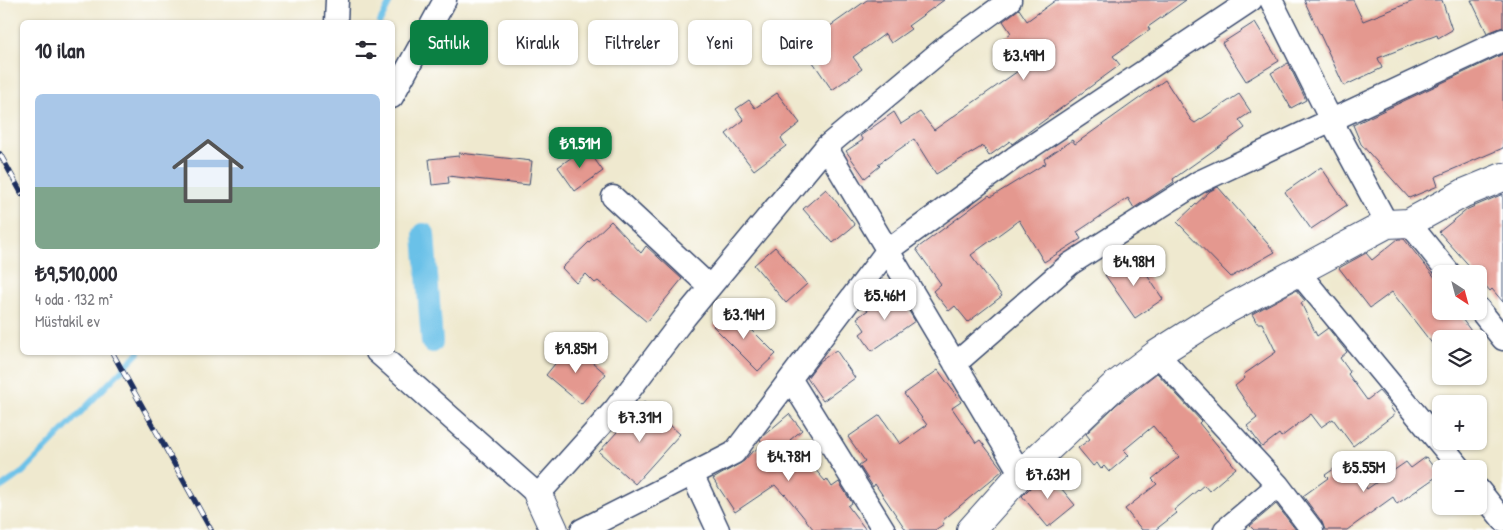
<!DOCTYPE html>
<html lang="tr">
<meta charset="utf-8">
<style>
:root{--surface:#fff;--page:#f2f2f3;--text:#2b2b33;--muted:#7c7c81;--line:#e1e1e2;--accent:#0b8043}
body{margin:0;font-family:"Patrick Hand",sans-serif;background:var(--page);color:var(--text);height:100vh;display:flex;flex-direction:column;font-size:19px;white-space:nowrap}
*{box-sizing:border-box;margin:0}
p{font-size:16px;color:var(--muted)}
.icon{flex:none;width:28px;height:28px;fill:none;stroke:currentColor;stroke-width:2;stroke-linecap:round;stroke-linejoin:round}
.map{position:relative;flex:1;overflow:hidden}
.drawer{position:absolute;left:20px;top:20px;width:375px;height:335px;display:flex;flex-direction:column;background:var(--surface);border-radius:8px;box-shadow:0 1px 4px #0004}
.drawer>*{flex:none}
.banner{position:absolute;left:410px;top:20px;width:475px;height:45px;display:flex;gap:10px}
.needle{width:32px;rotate:144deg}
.controls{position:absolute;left:1432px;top:265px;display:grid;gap:10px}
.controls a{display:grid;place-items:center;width:55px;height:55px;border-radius:8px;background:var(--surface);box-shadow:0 1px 4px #0004;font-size:25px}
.price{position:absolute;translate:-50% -42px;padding:0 11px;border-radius:10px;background:#fff;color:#222;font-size:16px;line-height:32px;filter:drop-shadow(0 1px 2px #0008)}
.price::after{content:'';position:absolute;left:50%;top:30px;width:15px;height:11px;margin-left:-8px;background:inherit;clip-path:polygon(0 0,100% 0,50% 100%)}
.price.current{background:var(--accent);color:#fff}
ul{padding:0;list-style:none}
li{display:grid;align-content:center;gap:10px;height:265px;padding:0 15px}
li+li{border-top:1px solid var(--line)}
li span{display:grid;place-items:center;height:155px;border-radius:8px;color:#555}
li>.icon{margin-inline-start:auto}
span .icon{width:90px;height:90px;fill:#fffc;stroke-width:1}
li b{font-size:21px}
h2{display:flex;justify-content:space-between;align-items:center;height:60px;padding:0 15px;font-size:21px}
.chip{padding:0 18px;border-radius:8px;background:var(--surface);box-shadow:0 1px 4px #0004;font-size:18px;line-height:45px}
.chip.current{background:var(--accent);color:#fff}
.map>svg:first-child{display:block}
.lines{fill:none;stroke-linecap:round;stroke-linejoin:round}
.stream{stroke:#6bc1e8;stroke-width:6}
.canal{stroke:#6bc1e8;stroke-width:22}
.building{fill:#e4988f}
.street-casing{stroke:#3b4b6f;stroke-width:25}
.secondary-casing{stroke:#3b4b6f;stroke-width:30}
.street{stroke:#fff;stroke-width:22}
.secondary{stroke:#fff;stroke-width:28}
.rail-casing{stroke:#1b2f5e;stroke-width:5.5}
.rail{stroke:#fff;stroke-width:4;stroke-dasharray:11;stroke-linecap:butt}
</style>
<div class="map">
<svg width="1503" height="530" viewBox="0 0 1503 530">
<rect width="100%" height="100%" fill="#fff"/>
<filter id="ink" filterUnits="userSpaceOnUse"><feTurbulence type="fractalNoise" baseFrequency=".02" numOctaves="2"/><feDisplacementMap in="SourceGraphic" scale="10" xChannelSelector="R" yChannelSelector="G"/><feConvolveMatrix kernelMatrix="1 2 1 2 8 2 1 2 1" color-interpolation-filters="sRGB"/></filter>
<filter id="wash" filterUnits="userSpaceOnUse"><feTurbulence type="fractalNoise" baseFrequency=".0096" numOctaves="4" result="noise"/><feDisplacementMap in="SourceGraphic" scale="20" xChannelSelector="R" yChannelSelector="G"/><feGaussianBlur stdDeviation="1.12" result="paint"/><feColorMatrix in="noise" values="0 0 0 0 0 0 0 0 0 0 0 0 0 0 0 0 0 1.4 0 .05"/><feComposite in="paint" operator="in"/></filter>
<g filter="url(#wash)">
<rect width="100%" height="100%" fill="#efe9cf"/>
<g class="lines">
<path class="stream" d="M380 22 391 0
M0 488 23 472 139 352"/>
<path class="canal" d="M424 234 432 342"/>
</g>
<g id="blocks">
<path class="building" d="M867 0H944L908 26 911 29 891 43 885 34 853 57 862 69 832 90 802 46Z
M1056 0H1186L1148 27 1150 30 1113 56 1120 65 1012 144 1010 141 989 156 983 146 936 174 914 139 878 164 880 166 865 178 846 151 863 140 860 136 894 112 901 124 920 112 934 130 1018 71 997 44 1011 33 1003 21 1019 9 1027 21Z
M1304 0H1353L1363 21 1416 0H1442L1452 30 1438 38 1437 35 1378 58 1382 68 1344 86Z
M1471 0H1503V27L1487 33Z
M1255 22 1279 61 1246 81 1222 43Z
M1503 54V148L1435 177 1438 186 1409 198 1361 144 1353 125Z
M1288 63 1306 100 1291 108 1271 73Z
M1165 80 1191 120 1195 123 1239 94 1251 112 1239 120 1245 128 1173 179 1174 182 1134 208 1128 198 1077 232 1081 239 1044 262 1019 220 971 255 1002 296 968 322 955 306 949 311 933 291 941 284 916 249 989 195 991 197 1046 163 1044 159 1072 140 1075 144Z
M777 93 800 123 781 138 786 146 754 170 726 134 744 120 736 109 749 100 755 108Z
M586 147 603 171 575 191 558 167Z
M459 153 532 161 529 185 448 176 449 183 432 185 429 159 459 156Z
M1321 167 1347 205 1311 229 1285 192Z
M1218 187 1275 252 1231 277 1177 222 1210 191Z
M826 189 855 225 833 243 803 209Z
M1503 194V302L1492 289 1490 291 1485 285 1482 287 1479 283V274H1472L1474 271 1439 232 1468 209Z
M611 221 641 253 646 246 682 279 647 322 598 281 595 283 586 274 576 283 562 268Z
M1398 239H1404L1441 285V311H1456L1477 339H1441V355L1392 292 1370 308 1339 268 1366 253 1372 260Z
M775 247 807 284 786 303 754 265Z
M1134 256 1163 299 1135 318 1105 275Z
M896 290 915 321 872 351 860 334 865 330 857 318Z
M1296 290 1305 301 1301 303 1317 336 1328 328 1347 352 1340 358 1350 372 1348 374 1367 400 1379 391 1392 406 1390 407 1395 414 1353 446 1333 419 1321 427 1311 414 1281 437 1279 434 1262 447 1247 426 1257 418 1235 386 1245 378 1243 375 1276 352 1262 323H1257L1252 314Z
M731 309 776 354 758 371 713 326Z
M571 344 606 374 581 404 546 375Z
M836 350 855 378 823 401 807 378 819 362Z
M938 370 961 402 952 408 976 443 980 440 1003 470 942 521 944 524 935 530H906L875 484 873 487 859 465 865 461 848 437 880 415 900 444 927 425 904 394Z
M1157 373 1201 421 1199 423 1236 468 1209 491 1204 485 1174 510 1177 513 1155 530H1142L1125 509 1157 484 1152 479 1179 457 1153 426 1124 450 1129 455 1109 472 1104 466 1101 469 1097 463 1093 466 1078 448 1090 439 1086 434 1116 405Z
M644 402 680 434 635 484 599 452Z
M789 414 802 430 790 440 825 481 827 479 832 487 839 482 852 503 848 506 866 530H814L785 494 784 495 775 485 735 512 713 479 744 461 751 453 764 444 760 440 763 436Z
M1426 457 1439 475 1397 504 1393 497 1347 530H1325L1322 522 1303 496 1328 478 1325 475 1347 460 1367 489 1406 462 1411 468Z
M1047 471 1075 505 1048 527 1022 496Z
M1276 504 1296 530H1254L1250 526Z"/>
</g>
</g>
<g filter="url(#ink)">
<use href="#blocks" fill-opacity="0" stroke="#3b4b6f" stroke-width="1"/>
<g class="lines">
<defs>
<path id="street" d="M1010 0 948 45 826 147 1021 474
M1271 0 1331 120 1387 224
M336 22 337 0
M392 97 445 0
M613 197 710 287
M1409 223 1450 274
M1299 273 1461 469
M1479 309 1503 339
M377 352 538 495 616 408 685 317 826 147
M1157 354 1278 485 1312 530
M955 364 1070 264 1199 182 1503 40
M791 380 884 530
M692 474 718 530
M1479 490 1503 520
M582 530 734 453 887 251 1014 158 1251 0
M1225 530 1278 485"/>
<path id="secondary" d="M538 495 554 530
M971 530 1021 474 1113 387 1157 354 1228 309 1387 224 1409 223 1464 193 1503 177"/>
</defs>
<use href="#street" class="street-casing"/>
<use href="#secondary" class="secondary-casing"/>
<use href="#street" class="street"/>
<use href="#secondary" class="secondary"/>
<defs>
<path id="rail" d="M0 154 22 194
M112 352 211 530"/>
</defs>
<use href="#rail" class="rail-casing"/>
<use href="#rail" class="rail"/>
</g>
</g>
</svg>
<div class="controls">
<a><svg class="needle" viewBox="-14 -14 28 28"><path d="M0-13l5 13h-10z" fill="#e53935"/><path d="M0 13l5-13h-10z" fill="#7c7c81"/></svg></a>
<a><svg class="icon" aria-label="layers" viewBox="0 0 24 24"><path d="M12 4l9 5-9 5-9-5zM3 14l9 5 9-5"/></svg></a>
<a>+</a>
<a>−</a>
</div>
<b class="price" style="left:1024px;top:81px">₺3.49M</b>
<b class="price current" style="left:580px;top:169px">₺9.51M</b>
<b class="price" style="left:1134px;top:287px">₺4.98M</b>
<b class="price" style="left:885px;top:321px">₺5.46M</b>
<b class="price" style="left:744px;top:340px">₺3.14M</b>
<b class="price" style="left:576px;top:374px">₺9.85M</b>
<b class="price" style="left:640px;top:443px">₺7.31M</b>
<b class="price" style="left:789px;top:482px">₺4.78M</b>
<b class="price" style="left:1364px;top:493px">₺5.55M</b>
<b class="price" style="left:1048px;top:500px">₺7.63M</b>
<div class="banner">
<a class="chip current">Satılık</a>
<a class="chip">Kiralık</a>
<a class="chip">Filtreler</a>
<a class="chip">Yeni</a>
<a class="chip">Daire</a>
</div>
<section class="drawer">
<h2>10 ilan<svg class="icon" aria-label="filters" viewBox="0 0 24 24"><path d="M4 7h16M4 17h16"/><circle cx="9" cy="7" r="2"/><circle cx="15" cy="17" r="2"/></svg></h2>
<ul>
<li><span style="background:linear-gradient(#a9c7e8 60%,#7fa58c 0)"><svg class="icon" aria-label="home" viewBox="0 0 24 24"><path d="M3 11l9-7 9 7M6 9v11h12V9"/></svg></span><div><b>₺9,510,000</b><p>4 oda · 132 m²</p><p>Müstakil ev</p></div></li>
</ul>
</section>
</div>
